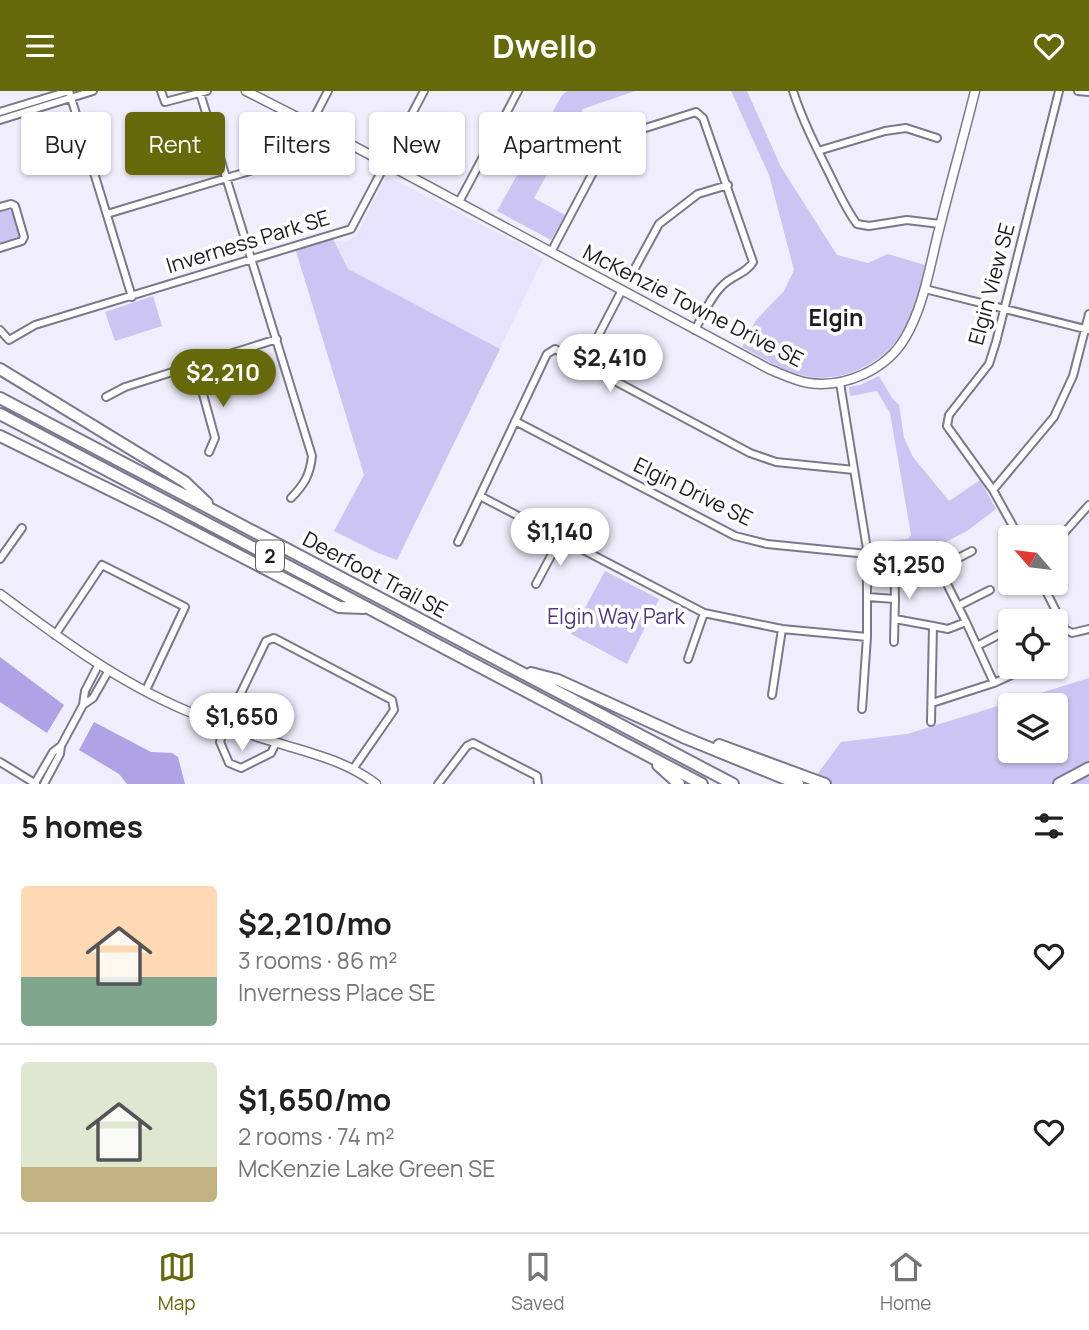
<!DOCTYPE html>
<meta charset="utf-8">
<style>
:root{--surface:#fff;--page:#f2f2f2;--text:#222;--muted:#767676;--line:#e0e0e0;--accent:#656909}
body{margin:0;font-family:Manrope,sans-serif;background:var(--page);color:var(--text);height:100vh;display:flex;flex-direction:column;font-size:26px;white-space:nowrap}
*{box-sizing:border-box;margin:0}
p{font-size:23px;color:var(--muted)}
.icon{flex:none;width:38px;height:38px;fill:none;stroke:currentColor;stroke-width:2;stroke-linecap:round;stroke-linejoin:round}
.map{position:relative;height:693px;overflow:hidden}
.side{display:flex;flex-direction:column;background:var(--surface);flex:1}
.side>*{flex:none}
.guide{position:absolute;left:21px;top:21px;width:700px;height:63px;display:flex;gap:14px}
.needle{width:46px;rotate:298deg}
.buttons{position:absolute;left:998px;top:434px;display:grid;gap:14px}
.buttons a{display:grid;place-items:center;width:70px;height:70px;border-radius:7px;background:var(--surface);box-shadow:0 2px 5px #0004;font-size:35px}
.price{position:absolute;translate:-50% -60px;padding:0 16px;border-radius:24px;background:#fff;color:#222;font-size:23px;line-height:46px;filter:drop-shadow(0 2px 4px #0008)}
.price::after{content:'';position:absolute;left:50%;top:42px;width:21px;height:16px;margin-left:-10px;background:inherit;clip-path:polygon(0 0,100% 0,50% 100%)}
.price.selected{background:var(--accent);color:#fff}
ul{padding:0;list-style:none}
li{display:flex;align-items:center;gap:21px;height:175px;padding:0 21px}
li+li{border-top:2px solid var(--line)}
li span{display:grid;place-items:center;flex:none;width:196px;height:140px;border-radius:7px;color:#555}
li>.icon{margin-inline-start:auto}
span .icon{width:84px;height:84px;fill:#fffc;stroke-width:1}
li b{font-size:30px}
h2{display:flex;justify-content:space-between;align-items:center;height:84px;padding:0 21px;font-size:30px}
.pill{padding:0 24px;border-radius:7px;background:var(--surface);box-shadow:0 2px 5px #0004;font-size:24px;line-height:63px}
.pill.selected{background:var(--accent);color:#fff}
header{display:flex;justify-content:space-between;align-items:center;height:91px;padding:0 21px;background:var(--accent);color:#fff;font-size:32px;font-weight:700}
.tab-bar{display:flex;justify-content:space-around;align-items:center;height:98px;border-top:2px solid var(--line);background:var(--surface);font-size:19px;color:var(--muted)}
.tab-bar a{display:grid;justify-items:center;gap:4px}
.tab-bar .selected{color:var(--accent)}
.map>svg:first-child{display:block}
.built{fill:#e7e3fd}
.green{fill:#ccc4f3;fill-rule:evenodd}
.water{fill:#afa3e5}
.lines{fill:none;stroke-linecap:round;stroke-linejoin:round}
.minor-casing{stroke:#7b7989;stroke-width:10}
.tertiary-casing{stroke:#7b7989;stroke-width:11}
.motorway-casing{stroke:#7b7989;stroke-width:14}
.minor{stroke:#fff;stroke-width:6}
.tertiary{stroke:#fff;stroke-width:8}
.motorway{stroke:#fff;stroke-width:10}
.labels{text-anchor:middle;stroke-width:7;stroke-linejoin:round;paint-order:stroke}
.shield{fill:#fefefe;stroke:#605f63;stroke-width:2}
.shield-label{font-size:19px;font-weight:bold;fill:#1c1b21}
.street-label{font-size:21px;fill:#1c1b21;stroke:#fefefe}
.park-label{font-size:21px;fill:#4d3885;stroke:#fefefe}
.neighbourhood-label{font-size:23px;font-weight:bold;fill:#1c1b21;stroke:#fefefe}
</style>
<header><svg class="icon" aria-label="menu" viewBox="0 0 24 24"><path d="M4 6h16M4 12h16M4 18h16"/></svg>Dwello<svg class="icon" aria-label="heart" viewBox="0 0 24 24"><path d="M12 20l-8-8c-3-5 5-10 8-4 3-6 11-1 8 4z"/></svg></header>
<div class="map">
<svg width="1089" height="693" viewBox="0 0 1089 693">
<rect width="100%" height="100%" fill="#f0eefd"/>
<path class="built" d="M386 85 527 157 543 168 500 258 347 178 335 151 350 149 357 144Z"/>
<path class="green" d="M567 0H635L583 18 534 107 565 124 551 149 497 120 562 4Z
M731 0H747L781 76 837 164 868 172 888 163 925 174C920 194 916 217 906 236 886 272 841 295 801 284 780 279 761 266 742 256L756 229 784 200 794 179 769 84Z
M10 118 13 121 20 145 0 152V121Z
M333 148 348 178 500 258 397 469 378 462 334 440 364 384 296 160 297 157Z
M153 205 162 235 115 250 105 221Z
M879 285 892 307 899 314 904 347 913 366 949 410 980 389 996 418 967 440 929 460 875 459V451L908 448 911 444 890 322 877 300 850 305 849 296 860 294Z
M605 480 659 508 627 573 571 543Z
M1089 587V693H810L841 651 907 643ZM1010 614H1055V660H1010Z"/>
<path class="water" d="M0 566 64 614 47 642 0 611Z
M94 631 151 661 172 662 178 666 185 693H127L119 683 79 659Z"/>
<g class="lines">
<defs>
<path id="minor" d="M69 0 132 206
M161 0 165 11 207 0
M793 0C802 28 815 54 828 80 837 98 845 117 857 133L869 135 907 129 940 133
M1078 0 1089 1
M200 2 312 365C310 384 304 394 291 407
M0 21 69 0
M0 29 93 0
M818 60 885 40 906 37 937 47
M459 111 518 0
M0 116 11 113 15 115 24 146 22 150 0 157
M107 123 293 67 328 0
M551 161 608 53 614 47 696 21 703 27 753 171C746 183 732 184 722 195 710 207 703 224 695 239
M635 177 659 133 698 103 728 94
M925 198 1089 239
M0 239 9 249 35 234 351 138 424 0
M195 274 215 347 209 361
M583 274 622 199
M106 306 125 296 277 248
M515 330 735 445 767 453 867 463
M993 399 1054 326 1073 285 1089 223
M480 405 704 522 782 538 867 546V458L840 292
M1019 446 993 399 947 335 949 324 989 273 996 251 1059 0
M458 451 547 263 555 258 750 362 776 371 854 379
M1055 452 1089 414
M0 468 22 437
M894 477H939L966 531 948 538 933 535
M939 477 972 460
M1042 492 1065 538 1072 542 1089 538
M536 493 560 448
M868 506 895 508 894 462
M958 515 990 499
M895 528 933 535 931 631
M966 531 994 592
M55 544 102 474 185 516 146 599
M894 551 895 508
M977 555 1010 538
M688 568 704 522
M772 604 782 538
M932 612 994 592 1029 576
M83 614 93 607 109 579
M862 618 867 546
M276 652 271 662 241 677 229 672 220 651 225 635 266 550 274 547 392 609 394 619 353 678
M0 671 36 693
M35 692 53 661 61 655
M44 693 60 663 61 655 83 614 85 600 99 573
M438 693 467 655 473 652 537 685 538 693"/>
<path id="tertiary" d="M246 0 348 52 769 278C782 283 795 290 809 292 845 297 886 279 905 247 925 213 930 172 940 135 951 90 964 45 975 0
M0 503C59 547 118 591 187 620 216 632 247 643 278 652 313 663 346 670 376 693"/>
<path id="motorway" d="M0 278 185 391 207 412
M0 307 733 693
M0 323 702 693
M0 345 159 423 339 516 363 517
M531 582 558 589 683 646 798 693
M719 654 825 693
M658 674 679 693
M1059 693 1089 677"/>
</defs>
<use href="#minor" class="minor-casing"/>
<use href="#tertiary" class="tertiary-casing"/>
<use href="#motorway" class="motorway-casing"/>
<use href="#minor" class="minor"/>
<use href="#tertiary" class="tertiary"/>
<use href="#motorway" class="motorway"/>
</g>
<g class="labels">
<rect class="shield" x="256" y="449.5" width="28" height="31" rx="5"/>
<g class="shield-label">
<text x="270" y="472">2</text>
</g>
<g class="street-label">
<text transform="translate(248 151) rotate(-17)" y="7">Inverness Park SE</text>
<text transform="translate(992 193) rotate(-75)" y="7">Elgin View SE</text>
<text transform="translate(693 215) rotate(27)" y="7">McKenzie Towne Drive SE</text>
<text transform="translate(693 401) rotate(26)" y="7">Elgin Drive SE</text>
<text transform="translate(375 484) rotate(28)" y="7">Deerfoot Trail SE</text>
</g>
<g class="park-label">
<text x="616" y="533">Elgin Way Park</text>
</g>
<g class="neighbourhood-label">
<text x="836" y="235">Elgin</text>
</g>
</g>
</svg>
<div class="buttons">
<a><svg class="needle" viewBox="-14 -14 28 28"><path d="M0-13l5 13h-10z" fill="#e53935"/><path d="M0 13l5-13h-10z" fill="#767676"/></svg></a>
<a><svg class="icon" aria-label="locate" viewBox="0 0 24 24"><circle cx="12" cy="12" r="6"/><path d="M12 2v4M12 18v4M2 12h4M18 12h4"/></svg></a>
<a><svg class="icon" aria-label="layers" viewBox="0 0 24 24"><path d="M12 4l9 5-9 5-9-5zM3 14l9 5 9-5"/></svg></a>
</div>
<b class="price" style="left:610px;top:303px">$2,410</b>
<b class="price selected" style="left:223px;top:318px">$2,210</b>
<b class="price" style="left:560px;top:477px">$1,140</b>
<b class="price" style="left:909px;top:510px">$1,250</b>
<b class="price" style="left:242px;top:662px">$1,650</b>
<div class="guide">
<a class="pill">Buy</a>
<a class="pill selected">Rent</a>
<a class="pill">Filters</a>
<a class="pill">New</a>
<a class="pill">Apartment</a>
</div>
</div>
<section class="side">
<h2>5 homes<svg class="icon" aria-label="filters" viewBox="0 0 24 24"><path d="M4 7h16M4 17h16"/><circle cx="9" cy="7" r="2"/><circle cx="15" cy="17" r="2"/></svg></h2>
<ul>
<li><span style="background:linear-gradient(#ffd9b3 65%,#7fa58c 0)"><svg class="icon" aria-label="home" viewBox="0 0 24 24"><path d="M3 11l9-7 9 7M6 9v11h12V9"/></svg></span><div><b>$2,210/mo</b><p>3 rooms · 86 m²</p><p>Inverness Place SE</p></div><svg class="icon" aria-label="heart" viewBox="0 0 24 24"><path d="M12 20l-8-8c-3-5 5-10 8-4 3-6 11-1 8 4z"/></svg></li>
<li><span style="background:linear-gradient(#dfe7d0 75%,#c2b280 0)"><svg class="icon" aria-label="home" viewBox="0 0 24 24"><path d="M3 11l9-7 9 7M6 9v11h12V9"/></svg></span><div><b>$1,650/mo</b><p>2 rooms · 74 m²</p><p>McKenzie Lake Green SE</p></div><svg class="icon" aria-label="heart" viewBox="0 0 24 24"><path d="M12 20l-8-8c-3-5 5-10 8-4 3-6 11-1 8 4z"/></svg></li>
</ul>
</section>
<nav class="tab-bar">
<a class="selected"><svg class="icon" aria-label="map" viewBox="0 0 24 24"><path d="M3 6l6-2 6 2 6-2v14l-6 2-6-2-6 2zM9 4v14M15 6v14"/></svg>Map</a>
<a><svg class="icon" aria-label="saved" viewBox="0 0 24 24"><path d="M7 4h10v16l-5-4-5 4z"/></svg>Saved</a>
<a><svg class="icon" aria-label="home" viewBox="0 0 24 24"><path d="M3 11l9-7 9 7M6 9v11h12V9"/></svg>Home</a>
</nav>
